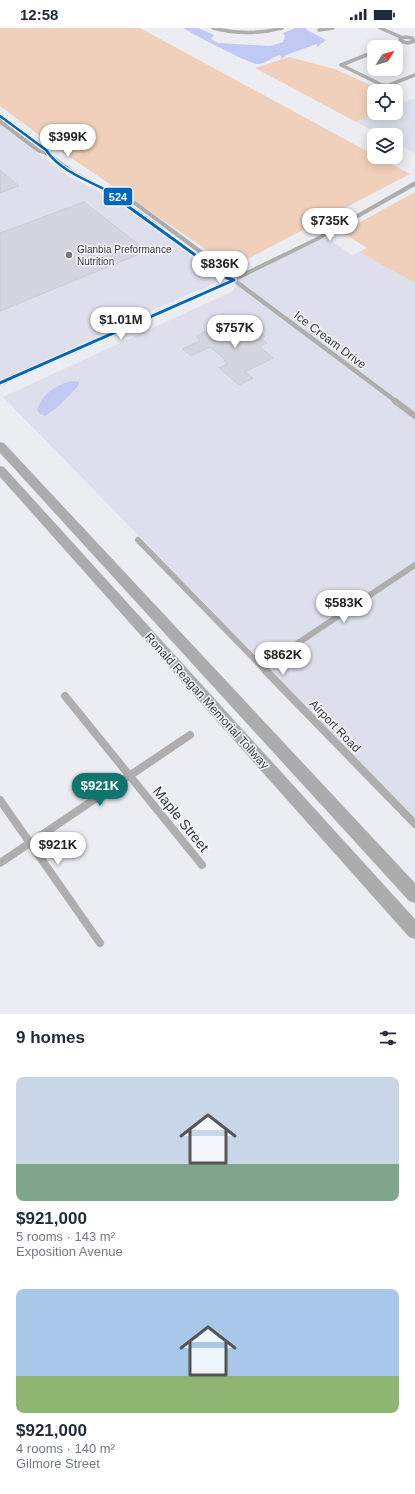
<!DOCTYPE html>
<meta charset="utf-8">
<style>
:root{--surface:#fff;--page:#f2f2f3;--text:#1f2937;--muted:#747a83;--accent:#0f766e}
body{margin:0;font-family:Helvetica,sans-serif;background:var(--page);color:var(--text);height:100vh;display:flex;flex-direction:column;font-size:15px;white-space:nowrap}
*{box-sizing:border-box;margin:0}
p{font-size:13px;color:var(--muted)}
.icon{flex:none;width:22px;height:22px;fill:none;stroke:currentColor;stroke-width:2;stroke-linecap:round;stroke-linejoin:round}
.map{position:relative;height:986px;overflow:hidden}
.details{display:flex;flex-direction:column;background:var(--surface);flex:1}
.details>*{flex:none}
.needle{width:26px;rotate:53deg}
.fabs{position:absolute;left:367px;top:12px;display:grid;gap:8px}
.fabs a{display:grid;place-items:center;width:36px;height:36px;border-radius:8px;background:var(--surface);box-shadow:0 2px 10px #0003;font-size:20px}
.price{position:absolute;translate:-50% -34px;padding:0 9px;border-radius:14px;background:#fff;color:#222;font-size:13px;line-height:26px;filter:drop-shadow(0 1px 2px #0008)}
.price::after{content:'';position:absolute;left:50%;top:24px;width:12px;height:9px;margin-left:-6px;background:inherit;clip-path:polygon(0 0,100% 0,50% 100%)}
.price.selected{background:var(--accent);color:#fff}
ul{padding:0;list-style:none}
li{display:grid;align-content:center;gap:8px;height:212px;padding:0 16px}
li span{display:grid;place-items:center;height:124px;border-radius:8px;color:#555}
li>.icon{margin-inline-start:auto}
span .icon{width:72px;height:72px;fill:#fffc;stroke-width:1}
li b{font-size:17px}
h2{display:flex;justify-content:space-between;align-items:center;height:48px;padding:0 16px;font-size:17px}
.status{display:flex;justify-content:space-between;align-items:center;height:28px;padding:0 20px;background:var(--surface);direction:ltr}
.status svg{height:11px;fill:currentColor}
.map>svg:first-child{display:block}
.built{fill:#dde0ec}
.green{fill:#f0d0ba}
.water{fill:#c0c8f4}
.building{fill:#d3d5e0;stroke:#cccdd1}
.lines{fill:none;stroke-linecap:round;stroke-linejoin:round}
.street-far3{stroke:#afadad;stroke-width:3.5}
.street-far2{stroke:#afadad;stroke-width:4.5}
.street-far1{stroke:#afadad;stroke-width:6}
.street{stroke:#afadad;stroke-width:8}
.secondary{fill:#aeacad;fill-rule:evenodd}
.highway{fill:#acacac;fill-rule:evenodd}
.bus-1-far1-casing{stroke:#f7f8fd;stroke-width:4.5}
.bus-1-casing{stroke:#f7f8fd;stroke-width:5.5}
.bus-1-far1{stroke:#0065bd;stroke-width:2.5}
.bus-1{stroke:#0065bd;stroke-width:3}
.poi-dot{fill:#76777c;stroke:#f7f8fd;stroke-width:1.5}
.labels{text-anchor:middle;stroke-width:3;stroke-linejoin:round;paint-order:stroke}
.far-poi-label{font-size:10px;fill:#37383d;stroke:#f7f8fd;text-anchor:start}
.street-label{font-size:12px;fill:#37383d;stroke:#f7f8fd}
.near-street-label{font-size:14px;fill:#37383d;stroke:#f7f8fd}
.line-badge{stroke:#f7f8fd;stroke-width:1.5}
.badge-label{font-size:11px;text-anchor:middle;font-weight:bold;fill:#fff}
</style>
<div class="status"><b>12:58</b><svg viewBox="0 0 49 12"><path d="M0 12V9h3v3zM5 12V6h3v6zM10 12V3h3v9zM15 12V0h3v12zM26 1h20v11H26zM47 4h2v5h-2z"/></svg></div>
<div class="map">
<svg width="415" height="986" viewBox="0 0 415 986">
<rect width="100%" height="100%" fill="#ecedf2"/>
<path class="built" d="M415 70V125L396 115V107H381L356 94 378 85H396V77Z
M0 96 69 149 95 161 124 178 209 241 216 251 215 254 204 261 195 263 0 353Z
M324 208 352 227 359 224 415 255V790L3 369 233 263 237 253Z"/>
<path class="green" d="M0 0H140L374 127V129H378L410 146 232 239 58 121 0 78Z
M289 29 335 41 375 59 373 62 374 63V85H378L356 94 255 40Z
M415 164V255L359 224 367 220 342 204Z"/>
<path class="water" d="M183 0H198L214 7 211 11 218 15 270 18 283 14 285 8 283 5 296 0H306L307 2 326 12 317 19V16L286 27 282 31 280 27C272 29 267 35 258 36 249 36 193 6 183 0Z
M73 353 79 354 78 358 58 379 45 388 40 386 37 382C42 366 58 355 73 353Z"/>
<path class="building" d="M0 142 19 158 0 165Z
M84 174 147 223 0 283V205Z
M249 289 260 298 255 300 265 308 261 310 267 315 259 318 273 330 245 344 253 350 239 357 219 340 227 336 224 333 226 332 210 319 191 328 183 321 200 313 196 308 221 296 226 300 233 297 238 300 248 295 244 292Z"/>
<g class="lines">
<path class="street-far3" d="M213 0C236 6 259 6 282 0
M380 0 403 10
M319 2 333 0
M405 9 412 10 414 13 408 15 400 13V11Z
M388 19 402 14
M374 24 341 37 382 57H389L415 47"/>
<path class="street-far2" d="M234 252 397 374"/>
<path class="street-far1" d="M395 373 415 388
M138 512 266 643
M262 639 415 537"/>
<path class="street" d="M265 642 415 796
M65 668 202 837
M0 772 100 915
M0 835 190 707"/>
<path class="secondary" d="M0 91 41 122 50 125 74 143 124 170 133 172 138 175 233 245 236 248 315 210 413 154 415 153V158L319 212 236 253 0 358V352L230 251 228 247 134 177 127 174 163 200V202H159L124 178 120 172 70 145 46 127 37 124 0 96Z"/>
<path class="highway" d="M0 414 4 415 415 855V875L409 873 0 425Z
M0 438 4 439 415 891V911L409 909 0 449Z"/>
<defs>
<path id="bus-1-far1" d="M0 88 46 122C60 143 89 153 110 164"/>
<path id="bus-1" d="M108 163 122 171 126 177 227 250 234 252
M0 355 234 252"/>
</defs>
<use href="#bus-1-far1" class="bus-1-far1-casing"/>
<use href="#bus-1" class="bus-1-casing"/>
<use href="#bus-1-far1" class="bus-1-far1"/>
<use href="#bus-1" class="bus-1"/>
</g>
<circle class="poi-dot" cx="69" cy="227" r="4"/>
<g class="labels">
<g class="far-poi-label">
<text x="77" y="225">Glanbia Preformance<tspan x="77" dy="12">Nutrition</tspan></text>
</g>
<g class="street-label">
<text transform="translate(330 312) rotate(37)" y="4">Ice Cream Drive</text>
<text transform="translate(207 673) rotate(48)" y="4">Ronald Reagan Memorial Tollway</text>
<text transform="translate(335 698) rotate(46)" y="4">Airport Road</text>
</g>
<g class="near-street-label">
<text transform="translate(181 791) rotate(51)" y="5">Maple Street</text>
</g>
</g>
<rect class="line-badge" x="103" y="159" width="30" height="19" rx="4" fill="#0065bd"/>
<g class="badge-label">
<text x="118" y="173">524</text>
</g>
</svg>
<div class="fabs">
<a><svg class="needle" viewBox="-14 -14 28 28"><path d="M0-13l5 13h-10z" fill="#e53935"/><path d="M0 13l5-13h-10z" fill="#747a83"/></svg></a>
<a><svg class="icon" aria-label="locate" viewBox="0 0 24 24"><circle cx="12" cy="12" r="6"/><path d="M12 2v4M12 18v4M2 12h4M18 12h4"/></svg></a>
<a><svg class="icon" aria-label="layers" viewBox="0 0 24 24"><path d="M12 4l9 5-9 5-9-5zM3 14l9 5 9-5"/></svg></a>
</div>
<b class="price" style="left:68px;top:130px">$399K</b>
<b class="price" style="left:330px;top:214px">$735K</b>
<b class="price" style="left:220px;top:257px">$836K</b>
<b class="price" style="left:121px;top:313px">$1.01M</b>
<b class="price" style="left:235px;top:321px">$757K</b>
<b class="price" style="left:344px;top:596px">$583K</b>
<b class="price" style="left:283px;top:648px">$862K</b>
<b class="price selected" style="left:100px;top:779px">$921K</b>
<b class="price" style="left:58px;top:838px">$921K</b>
</div>
<section class="details">
<h2>9 homes<svg class="icon" aria-label="filters" viewBox="0 0 24 24"><path d="M4 7h16M4 17h16"/><circle cx="9" cy="7" r="2"/><circle cx="15" cy="17" r="2"/></svg></h2>
<ul>
<li><span style="background:linear-gradient(#c9d6e8 70%,#7fa58c 0)"><svg class="icon" aria-label="home" viewBox="0 0 24 24"><path d="M3 11l9-7 9 7M6 9v11h12V9"/></svg></span><div><b>$921,000</b><p>5 rooms · 143 m²</p><p>Exposition Avenue</p></div></li>
<li><span style="background:linear-gradient(#a9c7e8 70%,#8fb573 0)"><svg class="icon" aria-label="home" viewBox="0 0 24 24"><path d="M3 11l9-7 9 7M6 9v11h12V9"/></svg></span><div><b>$921,000</b><p>4 rooms · 140 m²</p><p>Gilmore Street</p></div></li>
</ul>
</section>
